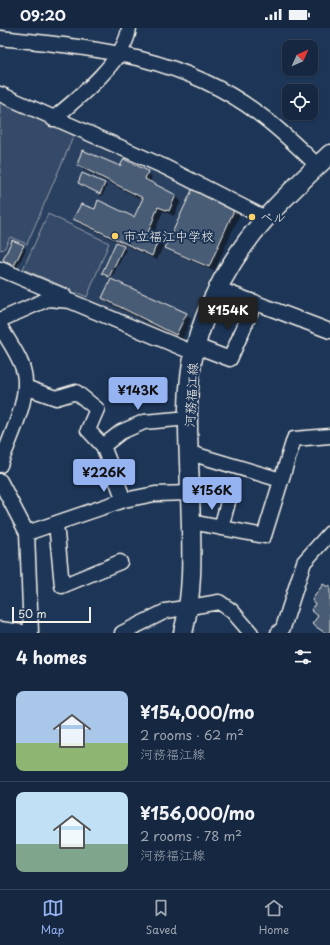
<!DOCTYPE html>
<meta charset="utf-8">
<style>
:root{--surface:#162841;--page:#23344c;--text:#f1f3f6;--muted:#9ea6b1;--line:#35445a;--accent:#95b2f1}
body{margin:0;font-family:"Playpen Sans","Klee One",sans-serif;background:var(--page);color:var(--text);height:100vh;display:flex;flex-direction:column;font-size:15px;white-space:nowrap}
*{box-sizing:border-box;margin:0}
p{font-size:13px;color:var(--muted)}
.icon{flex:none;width:22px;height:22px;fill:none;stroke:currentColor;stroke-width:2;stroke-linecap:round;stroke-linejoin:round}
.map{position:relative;height:605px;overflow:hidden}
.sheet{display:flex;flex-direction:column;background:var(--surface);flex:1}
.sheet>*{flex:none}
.needle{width:26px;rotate:45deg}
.buttons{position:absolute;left:282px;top:12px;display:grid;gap:8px}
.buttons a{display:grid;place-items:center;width:36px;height:36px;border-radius:8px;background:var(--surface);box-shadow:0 1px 3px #0004,0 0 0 1px var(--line);font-size:20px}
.scale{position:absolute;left:12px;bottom:10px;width:79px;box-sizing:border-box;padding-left:4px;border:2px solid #f4f1e8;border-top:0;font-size:11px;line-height:14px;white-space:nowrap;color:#f4f1e8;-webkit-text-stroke:3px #1d3557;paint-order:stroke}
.price{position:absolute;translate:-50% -34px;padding:0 9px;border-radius:4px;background:var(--accent);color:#111;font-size:13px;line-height:26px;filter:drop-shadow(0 1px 2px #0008)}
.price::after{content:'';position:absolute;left:50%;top:24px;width:12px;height:9px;margin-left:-6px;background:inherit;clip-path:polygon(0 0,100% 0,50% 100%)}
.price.selected{background:#222;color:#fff}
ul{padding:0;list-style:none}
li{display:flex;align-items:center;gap:12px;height:100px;padding:0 16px}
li+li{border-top:1px solid var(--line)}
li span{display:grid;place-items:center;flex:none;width:112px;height:80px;border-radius:8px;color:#555}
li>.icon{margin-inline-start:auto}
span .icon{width:48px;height:48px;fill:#fffc;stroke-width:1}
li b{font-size:17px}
h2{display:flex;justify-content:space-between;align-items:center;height:48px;padding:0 16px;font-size:17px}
.status{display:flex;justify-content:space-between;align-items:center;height:28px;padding:0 20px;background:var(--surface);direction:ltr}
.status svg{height:11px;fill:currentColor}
.menu{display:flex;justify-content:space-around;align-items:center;height:56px;border-top:1px solid var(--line);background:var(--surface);font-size:11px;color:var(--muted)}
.menu a{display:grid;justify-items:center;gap:2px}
.menu .selected{color:var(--accent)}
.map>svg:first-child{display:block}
.built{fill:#2a4060}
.green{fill:#354a67;stroke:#949ea8}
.shadow{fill:#0007}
.building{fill:#485b74;stroke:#f4f1e8}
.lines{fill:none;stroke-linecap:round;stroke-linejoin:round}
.minor-casing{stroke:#f4f1e8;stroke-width:17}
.major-casing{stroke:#f4f1e8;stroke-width:21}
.minor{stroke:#1d3557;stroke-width:14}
.major{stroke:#1d3557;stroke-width:18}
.poi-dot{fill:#ffd166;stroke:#1d3557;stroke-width:1.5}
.labels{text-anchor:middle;stroke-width:4;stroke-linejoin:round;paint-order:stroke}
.poi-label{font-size:13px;fill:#f4f1e8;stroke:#1d3557;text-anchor:start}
.street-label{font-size:13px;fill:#f4f1e8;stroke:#1d3557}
</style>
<div class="status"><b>09:20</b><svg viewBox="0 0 49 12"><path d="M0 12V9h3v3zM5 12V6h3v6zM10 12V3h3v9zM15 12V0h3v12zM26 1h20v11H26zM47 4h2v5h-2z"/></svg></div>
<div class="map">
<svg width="330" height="605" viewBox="0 0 330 605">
<rect width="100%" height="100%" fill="#1d3557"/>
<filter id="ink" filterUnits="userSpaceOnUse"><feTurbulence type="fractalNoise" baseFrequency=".025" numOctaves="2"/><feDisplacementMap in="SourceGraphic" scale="8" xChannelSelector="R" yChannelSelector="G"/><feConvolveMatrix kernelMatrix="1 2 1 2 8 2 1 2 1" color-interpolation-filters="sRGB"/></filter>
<g filter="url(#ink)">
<path class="built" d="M0 69 242 180 182 312H169L0 236Z"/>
<path class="green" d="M0 72 74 107 27 216 10 209 4 221 0 222Z
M48 186 109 215 87 269 23 241Z"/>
<path class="shadow" d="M78 137 120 139 147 144 152 149 150 155 176 168 181 173 174 188 163 183 153 208 164 216 157 232 80 196 75 191 135 190 143 172 83 142Z
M79 155 104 156 107 158 102 168Z
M235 181 240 186 214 243 172 224 166 219Z
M117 216 126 222 112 249 103 245Z
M23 218 26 221 17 240 4 232Z
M103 270 186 286 191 291 182 312 108 275Z"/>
<path class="building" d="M82 122 120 138 124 131 148 143 145 151 176 167 169 183 158 179 148 205 159 210 152 228 73 191 81 176 95 181 98 172 134 189 143 170 77 137Z
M82 145 105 155 100 166 78 155Z
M193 160 235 180 209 239 165 220Z
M12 212 24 217 14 238 3 232Z
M116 214 124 218 109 249 102 245Z
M111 251 187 285 176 307 102 270Z
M323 556 328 559 330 557V605H325L312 596 318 588 311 582 315 576 312 572Z"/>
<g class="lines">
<defs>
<path id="minor" d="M0 10C93 20 181 27 259 86 280 101 299 120 318 138
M0 66 165 139 265 190
M53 91C77 71 126 32 129 0
M0 241 64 268
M219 261 330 303
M0 292 48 271 70 273 194 325
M0 298C8 313 21 329 24 345 30 372 9 411 0 437
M196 318 230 331 255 274
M25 359 56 370 76 364 97 381 88 402 103 418 124 472
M103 418 121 404 144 394 189 390
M190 425 281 452
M0 453 27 505 31 605
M191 494 264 508 294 411 330 408
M56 495 62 558 120 534
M221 500 228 474
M27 505 124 472 155 466 190 465
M0 601 29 605
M122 605 166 583 219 574 232 583 251 605
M278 605 283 600 304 534 330 505"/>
<path id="major" d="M183 605C195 559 191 511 190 464 189 418 184 370 194 325 205 277 233 226 266 190 285 168 308 147 330 126"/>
</defs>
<use href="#minor" class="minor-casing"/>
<use href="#major" class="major-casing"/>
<use href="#minor" class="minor"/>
<use href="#major" class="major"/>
</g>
</g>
<g class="poi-dot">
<circle cx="252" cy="189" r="4"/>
<circle cx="115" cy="208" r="4"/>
</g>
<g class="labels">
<g class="poi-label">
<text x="260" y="194">ベル</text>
<text x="123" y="213">市立福江中学校</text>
</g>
<g class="street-label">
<text transform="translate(191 367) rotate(-87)" y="5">河務福江線</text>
</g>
</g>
</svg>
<div class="buttons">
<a><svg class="needle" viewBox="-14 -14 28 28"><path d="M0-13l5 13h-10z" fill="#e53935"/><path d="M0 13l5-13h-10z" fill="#9ea6b1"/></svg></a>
<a><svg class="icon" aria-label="locate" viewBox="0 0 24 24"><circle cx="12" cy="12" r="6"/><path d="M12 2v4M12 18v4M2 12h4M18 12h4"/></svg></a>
</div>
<div class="scale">50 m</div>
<b class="price selected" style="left:228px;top:303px">¥154K</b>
<b class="price" style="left:138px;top:383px">¥143K</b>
<b class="price" style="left:104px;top:465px">¥226K</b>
<b class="price" style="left:212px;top:483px">¥156K</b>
</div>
<section class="sheet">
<h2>4 homes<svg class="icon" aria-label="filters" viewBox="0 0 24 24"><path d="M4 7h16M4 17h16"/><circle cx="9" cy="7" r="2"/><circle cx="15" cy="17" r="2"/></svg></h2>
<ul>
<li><span style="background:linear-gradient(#a9c7e8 65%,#8fb573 0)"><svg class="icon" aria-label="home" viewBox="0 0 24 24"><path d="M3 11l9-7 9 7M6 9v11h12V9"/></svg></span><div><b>¥154,000/mo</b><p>2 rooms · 62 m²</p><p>河務福江線</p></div></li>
<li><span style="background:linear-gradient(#bfe0f5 65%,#7fa58c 0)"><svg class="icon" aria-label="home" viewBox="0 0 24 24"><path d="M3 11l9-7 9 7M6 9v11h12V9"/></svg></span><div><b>¥156,000/mo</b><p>2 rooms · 78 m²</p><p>河務福江線</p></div></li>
</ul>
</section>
<nav class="menu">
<a class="selected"><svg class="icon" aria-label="map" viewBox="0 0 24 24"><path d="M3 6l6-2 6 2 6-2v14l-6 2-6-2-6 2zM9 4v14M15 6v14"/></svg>Map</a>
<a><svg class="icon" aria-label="saved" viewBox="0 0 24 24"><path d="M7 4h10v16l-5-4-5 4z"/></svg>Saved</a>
<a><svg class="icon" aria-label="home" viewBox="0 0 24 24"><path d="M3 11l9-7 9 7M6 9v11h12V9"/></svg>Home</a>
</nav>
